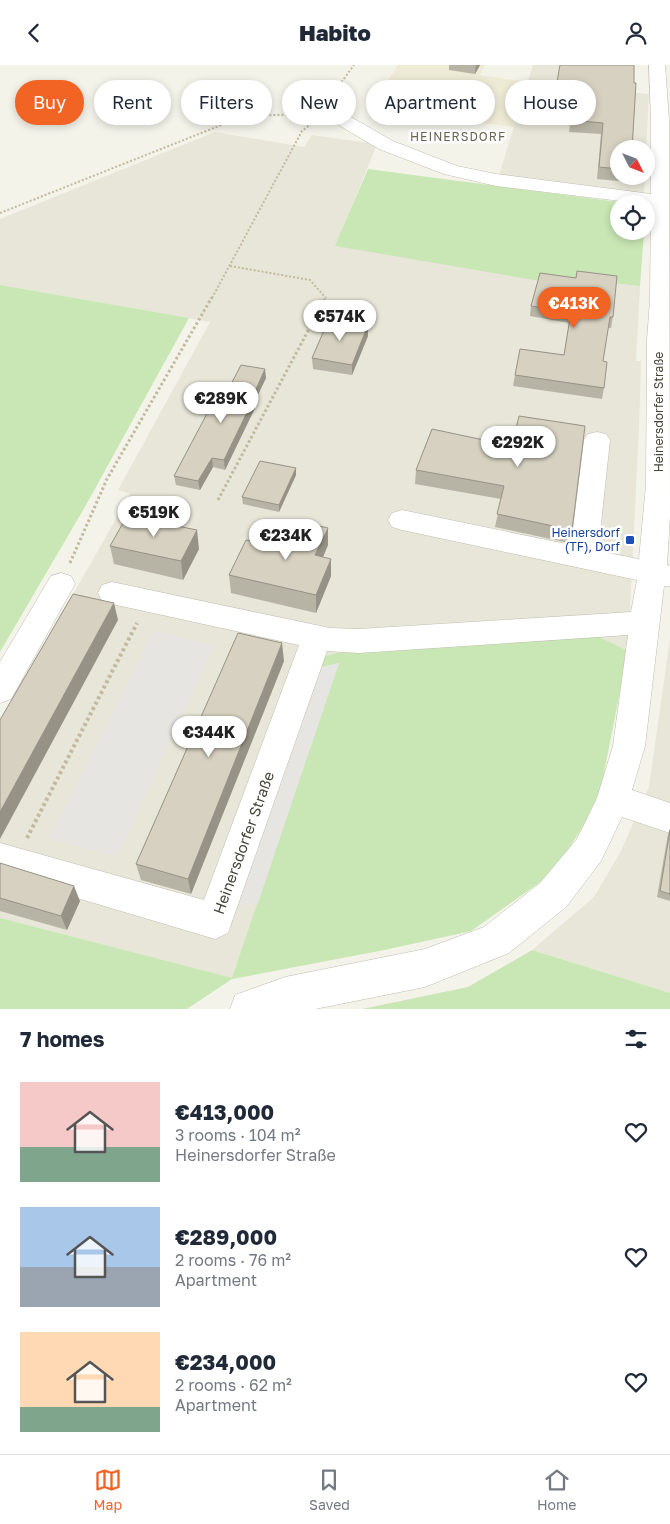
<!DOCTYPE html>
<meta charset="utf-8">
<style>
:root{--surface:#fff;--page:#f2f2f3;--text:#1f2937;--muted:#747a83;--line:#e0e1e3;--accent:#f16424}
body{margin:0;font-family:"Golos Text",sans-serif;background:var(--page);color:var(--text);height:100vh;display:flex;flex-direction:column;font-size:19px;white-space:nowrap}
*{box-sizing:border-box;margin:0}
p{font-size:16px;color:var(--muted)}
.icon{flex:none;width:28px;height:28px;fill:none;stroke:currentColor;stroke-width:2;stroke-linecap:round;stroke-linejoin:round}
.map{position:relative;height:944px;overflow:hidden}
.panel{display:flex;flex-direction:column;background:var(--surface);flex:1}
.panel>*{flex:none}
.guide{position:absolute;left:15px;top:15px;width:640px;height:45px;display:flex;gap:10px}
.needle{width:32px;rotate:132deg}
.tools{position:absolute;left:610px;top:75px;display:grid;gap:10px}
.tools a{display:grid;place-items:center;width:45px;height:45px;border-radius:50%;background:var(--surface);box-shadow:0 2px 8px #0003;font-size:25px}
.price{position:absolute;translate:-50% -42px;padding:0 11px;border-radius:18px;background:#fff;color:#222;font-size:16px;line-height:32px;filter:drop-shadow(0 1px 2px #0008)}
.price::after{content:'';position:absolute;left:50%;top:30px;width:15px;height:11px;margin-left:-8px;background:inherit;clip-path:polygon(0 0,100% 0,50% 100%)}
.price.selected{background:var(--accent);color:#fff}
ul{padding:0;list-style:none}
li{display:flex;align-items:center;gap:15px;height:125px;padding:0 20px}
li span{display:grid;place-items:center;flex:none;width:140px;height:100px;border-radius:0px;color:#555}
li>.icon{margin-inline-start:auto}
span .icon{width:60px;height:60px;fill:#fffc;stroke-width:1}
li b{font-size:21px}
h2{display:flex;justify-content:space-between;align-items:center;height:60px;padding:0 20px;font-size:21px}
.chip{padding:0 18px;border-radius:22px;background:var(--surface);box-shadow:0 2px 8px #0003;font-size:18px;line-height:45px}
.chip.selected{background:var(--accent);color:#fff}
header{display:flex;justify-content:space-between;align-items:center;height:65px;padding:0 20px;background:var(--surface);font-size:22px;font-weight:800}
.menu{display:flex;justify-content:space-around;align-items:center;height:70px;border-top:1px solid var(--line);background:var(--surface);font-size:14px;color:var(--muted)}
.menu a{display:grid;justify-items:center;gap:2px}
.menu .selected{color:var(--accent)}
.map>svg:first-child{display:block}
.residential{fill:#e8e6d8}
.education{fill:#edead5}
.green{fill:#c8e7b5}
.parking{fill:#e6e5e1}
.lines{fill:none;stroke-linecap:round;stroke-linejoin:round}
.minor-casing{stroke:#c0bcad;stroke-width:1}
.path-far2{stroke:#c1ba9f;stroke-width:2;stroke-dasharray:2 2;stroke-linecap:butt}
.path-far1{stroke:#c1ba9f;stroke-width:3;stroke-dasharray:2.5 2.5;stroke-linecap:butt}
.path{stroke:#c1ba9f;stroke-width:4;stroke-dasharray:3 3;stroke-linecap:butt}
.minor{fill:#fff;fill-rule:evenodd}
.wall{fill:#b8b4a5}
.shaded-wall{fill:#969286}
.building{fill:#d6d1c0;stroke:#969286}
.transit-dot{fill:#1a4fb4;stroke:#fff;stroke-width:2}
.labels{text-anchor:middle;stroke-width:5;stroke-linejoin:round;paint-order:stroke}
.far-quarter-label{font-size:12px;letter-spacing:1px;fill:#6b6450;stroke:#fff}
.street-label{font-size:12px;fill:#484538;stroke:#fff}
.transit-label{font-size:12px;fill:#164399;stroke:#fff;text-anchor:end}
.near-street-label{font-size:15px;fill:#484538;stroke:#fff}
</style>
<header><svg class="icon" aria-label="back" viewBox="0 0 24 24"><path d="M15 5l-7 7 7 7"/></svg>Habito<svg class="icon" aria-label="person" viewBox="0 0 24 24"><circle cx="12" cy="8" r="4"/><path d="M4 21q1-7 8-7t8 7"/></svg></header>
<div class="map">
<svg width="670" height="944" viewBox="0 0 670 944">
<rect width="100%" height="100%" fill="#f4f3ea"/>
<path class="residential" d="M533 0H595V24L649 29 646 88V84H619V111H645L644 128 499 110Z
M215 67 304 82 312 70 377 79 336 181 533 215 574 214 640 221 636 296H641L639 363 628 586 471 866 384 885 232 914 0 853V658L130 429 118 425 210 257 0 220V154Z
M670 573V928L532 885 594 832 621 786 649 722Z"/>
<path class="education" d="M398 0H485L480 10 528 17 514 62 370 44Z"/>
<path class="green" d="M368 104 634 139H619V166H644L640 221 574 214 533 215 335 181Z
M0 220 189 253 86 440 0 587Z
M599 572 628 586 598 738 553 808 471 866 384 885 232 914 187 944H0V853L232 913 339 598 318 603 326 591 337 588Z
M532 885 670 928V944H362L468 922Z"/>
<path class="parking" d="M154 566 214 580 117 792 49 773Z
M339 598 258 838 232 841 318 603Z"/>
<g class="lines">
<defs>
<path id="minor" d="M649 0H665L669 55 670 451 667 500 670 501V521H664L645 681 632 725 670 738V768L622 752 601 796 566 842 509 888 425 922 315 944H230L235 930 285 912 425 884 484 862 540 818 577 774 597 733 613 681 628 570 359 588 327 586 228 868 215 874 0 810V778L204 835 299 580 112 539 102 536 98 528 102 520 112 517 330 563 359 564 631 547 637 515 402 465 392 462 388 455 392 448 402 445 571 480 584 375 588 369 597 367 606 369 610 375 598 486 639 494 646 420 647 275 650 235 651 141 646 139 496 121 444 109 379 84 337 59 320 52 317 48 320 44 326 43 349 51 393 76 457 101 496 109 651 129V55Z
M61 508 71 511 75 519 11 634 0 638V597L51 511Z"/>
</defs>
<use href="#minor" class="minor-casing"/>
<path class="path-far2" d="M332 30 354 0
M0 148 244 51 304 49
M230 201 310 215 326 233
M212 233 302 66 311 59"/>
<path class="path-far1" d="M218 435 326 232
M70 498 107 414 212 232"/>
<path class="path" d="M27 773 137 558"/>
<use href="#minor" class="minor"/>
</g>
<path class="wall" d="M449 0H480L475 9 449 5Z
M560 0H634L619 84V111H629L628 117 597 114 601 69 569 67 570 59 551 57Z
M531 241 613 252 611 263H608L603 296 604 323 602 334 513 321 515 310 564 290 569 258 530 251Z
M368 271 352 310 313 304 312 293Z
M266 313 254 338 255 343 225 405 213 402 200 425 176 420 174 411 228 325Z
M432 364 572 465 569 478 495 462 501 434 415 419 416 405Z
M296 403V410L279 447 243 439 242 432Z
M328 463V480L323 492 331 511 316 548 231 528 229 510Z
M110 481 199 484 183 515 114 499Z
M284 596 191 829 141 815 136 799Z
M670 764V836L657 832 668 769Z
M0 798 80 836 67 865 0 846Z"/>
<path class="shaded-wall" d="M476 0H480L475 9Z
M368 260V271L352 310V300Z
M265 304 266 313 254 338 255 343 225 405 224 395Z
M212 393 213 402 200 425 198 416Z
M296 403V410L279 447V440Z
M328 463V480L316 508 315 490Z
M197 465 199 484 183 515 181 496Z
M331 494V511L316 548V530Z
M114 538 118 555 0 774V747Z
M282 578 284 596 191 829 188 814Z
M74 821 80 836 67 865 61 851Z"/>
<path class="building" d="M560 0H634V18H636L632 84H619V104L599 102 603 58 571 55 572 48 552 46Z
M577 206 617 211 613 252H610L603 296 607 297 604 323 515 310 520 284 564 290 571 247 531 241 540 208 576 213Z
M329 254 368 260 352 300 312 293Z
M241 300 265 304 252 333H254L224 395 212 393 198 416 174 411 220 324 228 325Z
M519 351 585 361 572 465 497 449 504 421 416 405 432 364 512 381Z
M260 396 296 403 279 440 242 432Z
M127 451 197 465 181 496 110 481Z
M297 456 328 463 315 490 331 494 316 530 229 510 246 475 286 483Z
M73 529 114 538 0 747V655Z
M238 568 282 578 188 814 136 799Z
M670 765V829L660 826Z
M0 798 74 821 61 851 0 833Z"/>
<rect class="transit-dot" x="625" y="470" width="10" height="10" rx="2.5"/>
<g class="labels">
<g class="far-quarter-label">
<text x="458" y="76">HEINERSDORF</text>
</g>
<g class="street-label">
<text transform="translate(659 347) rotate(-90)" y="4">Heinersdorfer Straße</text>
</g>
<g class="transit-label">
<text x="620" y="472">Heinersdorf<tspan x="620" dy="14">(TF), Dorf</tspan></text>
</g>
<g class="near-street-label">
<text transform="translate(244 778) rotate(-70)" y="5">Heinersdorfer Straße</text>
</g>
</g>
</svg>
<div class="tools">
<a><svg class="needle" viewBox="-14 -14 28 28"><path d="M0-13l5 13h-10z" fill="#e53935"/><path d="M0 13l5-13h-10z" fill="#747a83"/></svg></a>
<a><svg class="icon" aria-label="locate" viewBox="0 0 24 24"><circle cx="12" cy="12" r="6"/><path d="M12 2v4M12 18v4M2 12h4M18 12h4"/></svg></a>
</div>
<b class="price selected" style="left:574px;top:264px">€413K</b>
<b class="price" style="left:340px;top:277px">€574K</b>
<b class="price" style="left:221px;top:359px">€289K</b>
<b class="price" style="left:518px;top:403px">€292K</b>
<b class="price" style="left:154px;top:473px">€519K</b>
<b class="price" style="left:286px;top:496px">€234K</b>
<b class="price" style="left:209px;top:693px">€344K</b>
<div class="guide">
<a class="chip selected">Buy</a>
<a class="chip">Rent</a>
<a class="chip">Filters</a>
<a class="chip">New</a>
<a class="chip">Apartment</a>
<a class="chip">House</a>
</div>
</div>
<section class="panel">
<h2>7 homes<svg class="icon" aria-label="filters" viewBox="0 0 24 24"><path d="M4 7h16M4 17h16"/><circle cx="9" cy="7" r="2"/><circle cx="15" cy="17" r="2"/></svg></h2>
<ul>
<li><span style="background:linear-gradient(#f6c9c9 65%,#7fa58c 0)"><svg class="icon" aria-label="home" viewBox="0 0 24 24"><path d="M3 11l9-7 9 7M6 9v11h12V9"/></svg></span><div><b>€413,000</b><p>3 rooms · 104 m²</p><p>Heinersdorfer Straße</p></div><svg class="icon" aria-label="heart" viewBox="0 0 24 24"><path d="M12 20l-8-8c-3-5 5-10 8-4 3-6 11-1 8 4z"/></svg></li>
<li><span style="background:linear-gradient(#a9c7e8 60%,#9aa5b1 0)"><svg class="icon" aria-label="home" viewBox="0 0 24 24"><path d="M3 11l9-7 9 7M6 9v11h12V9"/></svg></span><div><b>€289,000</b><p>2 rooms · 76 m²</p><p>Apartment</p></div><svg class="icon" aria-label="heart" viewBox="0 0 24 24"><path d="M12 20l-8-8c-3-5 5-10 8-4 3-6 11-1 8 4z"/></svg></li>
<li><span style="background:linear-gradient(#ffd9b3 75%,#7fa58c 0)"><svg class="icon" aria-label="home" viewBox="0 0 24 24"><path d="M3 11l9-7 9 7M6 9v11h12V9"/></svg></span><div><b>€234,000</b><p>2 rooms · 62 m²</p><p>Apartment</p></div><svg class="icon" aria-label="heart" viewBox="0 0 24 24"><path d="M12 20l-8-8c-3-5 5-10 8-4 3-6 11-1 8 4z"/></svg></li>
</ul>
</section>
<nav class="menu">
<a class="selected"><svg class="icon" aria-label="map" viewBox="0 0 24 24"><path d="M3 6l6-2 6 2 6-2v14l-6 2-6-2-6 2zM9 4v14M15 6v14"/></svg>Map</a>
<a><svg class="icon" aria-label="saved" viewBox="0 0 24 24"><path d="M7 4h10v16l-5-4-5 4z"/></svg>Saved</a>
<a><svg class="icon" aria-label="home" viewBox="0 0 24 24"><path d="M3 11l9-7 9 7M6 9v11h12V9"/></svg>Home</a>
</nav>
